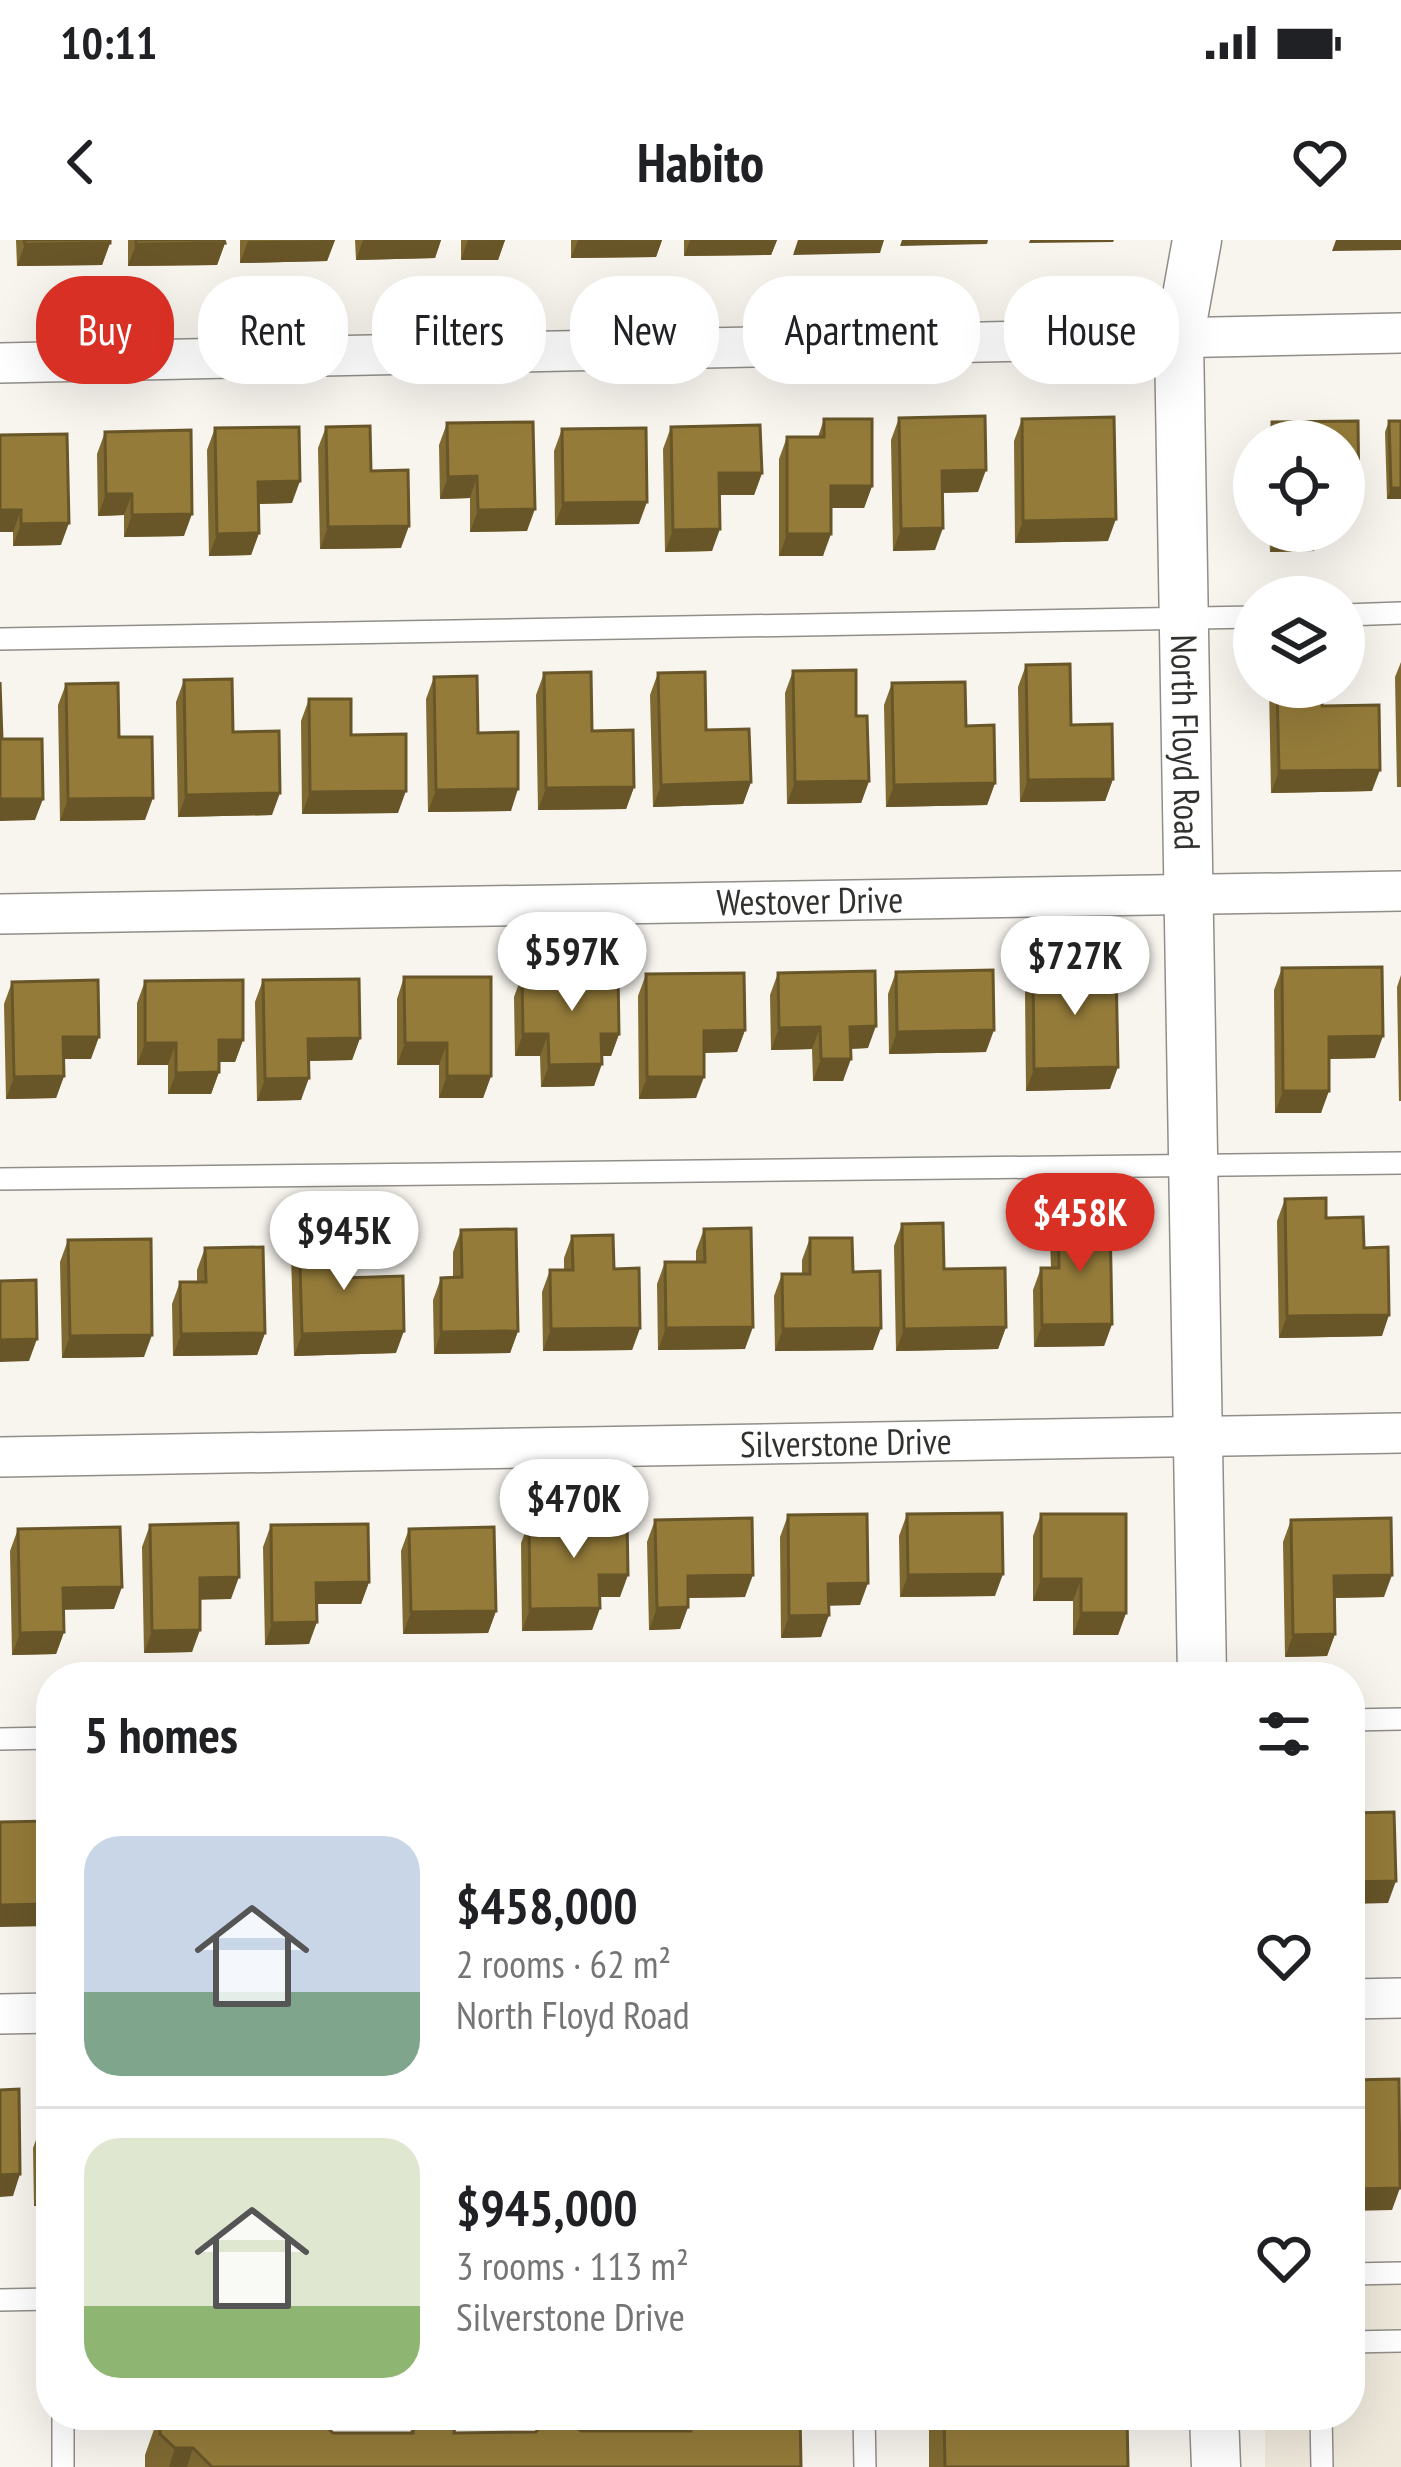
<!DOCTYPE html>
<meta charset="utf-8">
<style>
:root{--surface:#fff;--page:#f6f6f6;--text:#202124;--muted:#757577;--line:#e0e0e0;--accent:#d93025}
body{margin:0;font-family:"PT Sans Narrow",sans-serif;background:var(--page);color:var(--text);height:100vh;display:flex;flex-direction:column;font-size:45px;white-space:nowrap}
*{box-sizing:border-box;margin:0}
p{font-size:39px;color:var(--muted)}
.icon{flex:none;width:66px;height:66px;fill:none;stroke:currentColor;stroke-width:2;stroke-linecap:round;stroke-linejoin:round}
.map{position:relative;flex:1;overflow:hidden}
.panel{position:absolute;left:36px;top:1422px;width:1329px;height:768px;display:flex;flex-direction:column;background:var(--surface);border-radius:48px;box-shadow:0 12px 48px #0002}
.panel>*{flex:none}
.hud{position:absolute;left:36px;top:36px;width:1329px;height:108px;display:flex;gap:24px}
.fabs{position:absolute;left:1233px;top:180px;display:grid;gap:24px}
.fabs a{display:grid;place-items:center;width:132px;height:132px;border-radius:50%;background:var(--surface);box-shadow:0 12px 48px #0002;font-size:60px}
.price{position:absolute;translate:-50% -102px;padding:0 27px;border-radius:42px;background:#fff;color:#222;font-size:39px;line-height:78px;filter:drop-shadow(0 3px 6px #0008)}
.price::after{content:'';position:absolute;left:50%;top:72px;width:36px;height:27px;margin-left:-18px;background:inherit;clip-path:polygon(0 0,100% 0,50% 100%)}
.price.active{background:var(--accent);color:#fff}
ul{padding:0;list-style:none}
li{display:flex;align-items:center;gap:36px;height:300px;padding:0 48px}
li+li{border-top:3px solid var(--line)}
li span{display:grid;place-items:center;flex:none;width:336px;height:240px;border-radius:36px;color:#555}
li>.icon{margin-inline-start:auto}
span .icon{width:144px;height:144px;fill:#fffc;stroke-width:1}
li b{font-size:51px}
h2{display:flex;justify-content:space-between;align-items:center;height:144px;padding:0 48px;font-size:51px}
.tag{padding:0 42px;border-radius:48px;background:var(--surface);box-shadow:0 12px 48px #0002;font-size:42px;line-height:108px}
.tag.active{background:var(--accent);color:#fff}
.status{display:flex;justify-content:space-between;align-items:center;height:84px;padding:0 60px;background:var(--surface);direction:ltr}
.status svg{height:33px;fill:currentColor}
header{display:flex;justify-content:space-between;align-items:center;height:156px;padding:0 48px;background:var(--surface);font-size:54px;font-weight:600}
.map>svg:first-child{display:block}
.built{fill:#efe9dc}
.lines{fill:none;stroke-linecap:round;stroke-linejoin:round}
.service-casing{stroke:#918e89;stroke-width:24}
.minor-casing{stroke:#918e89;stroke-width:42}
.tertiary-casing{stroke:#918e89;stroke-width:51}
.service{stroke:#fff;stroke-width:21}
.minor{stroke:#fff;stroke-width:39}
.tertiary{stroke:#fff;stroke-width:48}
.wall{fill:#7f6a32}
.shaded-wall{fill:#685629}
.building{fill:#947b3a;stroke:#685629;stroke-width:3}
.labels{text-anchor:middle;stroke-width:9;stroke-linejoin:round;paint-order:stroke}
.street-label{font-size:36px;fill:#32312e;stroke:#fff}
</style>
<div class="status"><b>10:11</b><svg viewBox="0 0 49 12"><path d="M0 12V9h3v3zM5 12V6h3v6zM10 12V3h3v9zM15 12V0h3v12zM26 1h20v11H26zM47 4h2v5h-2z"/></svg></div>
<header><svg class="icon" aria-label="back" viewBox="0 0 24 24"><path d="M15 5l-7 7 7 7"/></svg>Habito<svg class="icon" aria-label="heart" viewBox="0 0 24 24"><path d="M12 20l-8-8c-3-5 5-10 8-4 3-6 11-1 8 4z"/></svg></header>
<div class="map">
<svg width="1401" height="2227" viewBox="0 0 1401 2227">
<rect width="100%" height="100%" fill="#f8f5ef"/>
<path class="built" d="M1401 2044V2227H1265V2175H1350V2045Z"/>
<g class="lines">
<defs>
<path id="service" d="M1344 375 1401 373
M0 399 1254 377
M0 939 1401 923
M1350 1480 1401 1479
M0 1499 51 1498
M1350 2034 1401 2033
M0 2060 51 2059
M1350 2102 1401 2101
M864 2175 865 2227
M1321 2175 1322 2227
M63 2227V2175"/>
<g id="minor">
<path d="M0 123 1401 93"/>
<path id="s1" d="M0 674 1401 651"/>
<path id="s2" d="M0 1217 1401 1193"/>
<path d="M1350 1759 1401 1758"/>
<path d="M0 1774 51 1773"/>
</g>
<g id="tertiary">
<path id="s3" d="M1197 0 1179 100 1202 1437"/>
<path d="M1214 2175 1216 2227"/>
</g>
</defs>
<use href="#service" class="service-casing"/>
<use href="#minor" class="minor-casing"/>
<use href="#tertiary" class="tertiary-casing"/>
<use href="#service" class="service"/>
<use href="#minor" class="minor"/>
<use href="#tertiary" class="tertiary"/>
</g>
<path class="wall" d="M16 0H110V3L102 25 17 26Z
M128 0H224L225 3 217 25 128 26Z
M240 0H335L327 21 240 23Z
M355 0H441L435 18 356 20Z
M461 0H505L498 20H461Z
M571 0H662L656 17 571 18Z
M684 0H777L771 15 684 16Z
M899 178 978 252 942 253 935 310 893 311 891 200Z
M824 179 872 246 864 268H831L823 316H779V219L787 197H818Z
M1022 179 1108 301 1015 303 1014 201Z
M1389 181H1401V259H1387L1385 192Z
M447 183 527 291 470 292V258L440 259 439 205Z
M326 187 371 231 401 308 320 309 318 208Z
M671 187 762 233 754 255H720L712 311 665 312 663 209Z
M215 188 292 263 259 264V293L251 315 209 316 207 210Z
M562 189 639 284 555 285 554 211Z
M105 192 184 296 124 297V275L98 276 97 214Z
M0 195 61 305 13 306V292H0Z
M1269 291H1318L1314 311 1270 312Z
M1401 422V547H1397L1395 437Z
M1026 425 1113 539 1105 561 1020 562 1018 447Z
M793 431 856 476 869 541 861 563 787 564 785 453Z
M544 433 592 491 634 547 626 569 538 570 536 455Z
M658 433 751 542 743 564 653 567 650 455Z
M434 437 478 493 511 571 428 572 426 459Z
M184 440 233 492 272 575 178 577 176 462Z
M892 443 966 486 995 543 987 565 886 567 884 465Z
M66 444 119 497 145 580 60 581 58 465Z
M1269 447H1321L1322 466 1372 551 1271 553Z
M309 459 351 495 398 573 302 574 301 481Z
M1033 728 1110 849 1026 851 1025 750Z
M1282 728 1375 818 1329 819 1321 873H1275L1274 750Z
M896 732 986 812 889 814 888 754Z
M778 733 868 808 850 809 843 841H813L812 809 771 810 770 755Z
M646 734 745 790 737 812 704 813 696 858 639 859 638 756Z
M522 735 619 794 611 816H602L594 846 541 847 540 816H515L514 757Z
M1401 735V861H1399L1397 747Z
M404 737 491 836 483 858H439V825H397V759Z
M263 740 360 798 352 820 308 821 301 860 257 861 255 762Z
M145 741 243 800 235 822H219V832L211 854H168V825H137V763Z
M12 742 91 819H64V836L56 858 6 859 4 764Z
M1285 959 1326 978 1364 1008 1382 1096 1279 1098 1277 981Z
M1058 978 1112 1084 1104 1106 1034 1107 1033 1050 1041 1028H1051L1050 1000Z
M902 984 944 1029 1006 1087 998 1109 896 1111 894 1006Z
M704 989 745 1109 658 1110 657 1044 665 1022H696V1011Z
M461 990 518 1091 510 1113 434 1114 433 1060 441 1038 453 1037V1012Z
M299 993 396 1113 294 1116 291 1015Z
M572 996 614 1029 640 1088 632 1110 543 1111 542 1052 550 1030H564V1018Z
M810 998 853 1032 873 1110 775 1111 774 1056 782 1034H802V1020Z
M68 1000 144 1117 62 1118 60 1022Z
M205 1008 265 1093 257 1115 173 1116 172 1064 180 1042H197V1030Z
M907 1274 995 1356 900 1357 899 1296Z
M1041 1274 1126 1373 1118 1395H1073V1361H1033V1296Z
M788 1275 860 1365H829L821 1397 781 1398 780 1297Z
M655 1280 745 1357 688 1358V1367L680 1389 649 1390 647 1302Z
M1291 1280 1384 1357 1334 1358 1335 1394 1327 1416 1285 1417 1283 1302Z
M529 1282 620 1357H599L600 1368 592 1390 522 1391 521 1303Z
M150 1285 231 1359H200L192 1412 144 1413 142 1307Z
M271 1285 369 1342 361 1364H316L309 1404 265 1405 263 1307Z
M18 1289 114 1369H64V1392L56 1414 12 1415 10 1311Z
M409 1289 496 1371 488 1393 403 1394 401 1311Z
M41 1886 51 1966H34L33 1908Z
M159 2175 333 2193H410L414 2182 454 2193 674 2191 663 2180V2175H800L801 2227H145V2215Z
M929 2175H1127L1128 2227H929Z"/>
<path class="shaded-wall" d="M335 0 327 21 240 23 248 1Z
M363 0H441L435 18 356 20Z
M468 0H505L498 20H461Z
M578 0H662L656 17 571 18Z
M690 0H777L771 15 684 16Z
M798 0H884L880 13 793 15Z
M902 0H988L987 4 900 6Z
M1030 0H1114L1113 2 1029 3Z
M1336 0H1401V10L1332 11Z
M110 3 102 25 17 26 25 4Z
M225 3 217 25 128 26 136 4Z
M986 230 978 252 934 253 942 231Z
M719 233H762L754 255H711Z
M477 236 470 258 440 259 448 237Z
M300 241 292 263 250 264 258 242Z
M831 246H872L864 268H823Z
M1391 248H1401V259H1387Z
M106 254H132L124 275 98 276Z
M1344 259H1359L1355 270H1344Z
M647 262 639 284 555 285 563 263Z
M535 269 527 291 470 292 478 270Z
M0 270H21L13 292H0Z
M192 274 184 296 124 297 132 275Z
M1116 279 1108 301 1015 303 1023 281Z
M69 283 61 305 13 306 21 284Z
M409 286 401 308 320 309 328 287Z
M943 288 935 310 893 311 901 289Z
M720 289 712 311 665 312 673 290Z
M259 293 251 315 209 316 217 294Z
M787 294H831L823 316H779Z
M1318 300 1314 311 1270 312 1274 301Z
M1380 530 1372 551 1271 553 1279 531Z
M1113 539 1105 561 1020 562 1028 540Z
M869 541 861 563 787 564 795 542Z
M751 542 743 564 653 567 661 545Z
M995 543 987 565 886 567 894 545Z
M634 547 626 569 538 570 546 548Z
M518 549 511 571 428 572 436 550Z
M406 551 398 573 302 574 310 552Z
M280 553 272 575 178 577 186 555Z
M153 558 145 580 60 581 68 559Z
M0 559H43L35 580 0 581Z
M876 786 868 808 842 809 850 787Z
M820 787 812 809 771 810 779 788Z
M745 790 737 812 696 813 704 791Z
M994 790 986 812 889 814 897 792Z
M523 794H548L540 816H515Z
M601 794H619L611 816H593Z
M1383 796 1375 818 1321 819 1329 797Z
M63 797H99L91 819H55Z
M360 798 352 820 300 821 308 799Z
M219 800H243L235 822H211Z
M145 803H176L168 825H137Z
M405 803H447L439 825H397Z
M821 819H851L843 841H813Z
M602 824 594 846 541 847 549 825Z
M1118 827 1110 849 1026 851 1034 829Z
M219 832 211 854H168L176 833Z
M64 836 56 858 6 859 14 837Z
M447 836H491L483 858H439Z
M647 837H704L696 858 639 859Z
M309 838 301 860 257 861 265 839Z
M1283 851H1329L1321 873H1275Z
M1389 1075 1382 1096 1279 1098 1287 1076Z
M1112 1084 1104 1106 1034 1107 1042 1085Z
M753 1087 745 1109 658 1110 666 1088Z
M1006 1087 998 1109 896 1111 904 1089Z
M640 1088 632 1110 543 1111 551 1089Z
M881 1088 873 1110 775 1111 783 1089Z
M404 1091 396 1113 294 1116 302 1094Z
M518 1091 510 1113 434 1114 441 1092Z
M265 1093 257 1115 173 1116 181 1094Z
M152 1095 144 1117 62 1118 70 1096Z
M37 1099 29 1121 0 1122V1100Z
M1003 1334 995 1356 900 1357 908 1335Z
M599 1335H628L620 1357H591Z
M753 1335 745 1357 680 1358 688 1336Z
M1392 1335 1384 1357 1326 1358 1334 1336Z
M239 1337 231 1359 192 1360 200 1338Z
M1041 1339H1081L1073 1361H1033Z
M369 1342 361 1364H308L316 1343Z
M868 1343 860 1365 820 1366 828 1344Z
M122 1347 114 1369 55 1370 63 1348Z
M688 1367 680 1389 649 1390 657 1368Z
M600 1368 592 1390 522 1391 530 1369Z
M496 1371 488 1393 403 1394 411 1372Z
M1081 1373H1126L1118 1395H1073Z
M829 1375 821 1397 781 1398 789 1376Z
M317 1382 309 1404 265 1405 272 1383Z
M200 1390 192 1412 144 1413 152 1391Z
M64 1392 56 1414 12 1415 20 1393Z
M1335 1394 1327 1416 1285 1417 1293 1395Z
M1396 1641 1388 1663 1350 1664V1642Z
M51 1664V1686L0 1687V1665Z
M20 1934 13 1956 0 1957V1935Z
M42 1944H51V1966H34Z
M1400 1948 1392 1970 1350 1971V1949Z
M175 2208H193L187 2227H169Z"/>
<path class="building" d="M24 0H110V3L25 4Z
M136 0H224L225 3 136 4Z
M985 176 986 230 942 231 943 288 901 289 899 178Z
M1114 177 1116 279 1023 281 1022 179Z
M824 179H872V246H831V294H787V197H824Z
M1358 181 1359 259H1344V201H1272V182Z
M1389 181H1401V248H1391Z
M533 182 535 269 478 270 477 236 448 237 447 183Z
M760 185 762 233H719L720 289 673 290 671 187Z
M370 186 371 231 408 230 409 286 328 287 326 187Z
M299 187 300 241 258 242 259 293 217 294 215 188Z
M646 188 647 262 563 263 562 189Z
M191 190 192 274 132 275V254H106L105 192Z
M67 194 69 283 21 284V270H0V195Z
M1274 291H1318V300L1274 301Z
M1070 424 1071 485 1112 484 1113 539 1028 540 1026 425Z
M856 430V476H867L869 541 795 542 793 431Z
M591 432 592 491 633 490 634 547 546 548 544 433Z
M705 432 706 490 749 489 751 542 661 545 658 433Z
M477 436 478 493 518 492V549L436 550 434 437Z
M232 439 233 492 279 491 280 553 186 555 184 440Z
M0 442 2 499H42L43 559H0Z
M965 442 966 486 994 485 995 543 894 545 892 443Z
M118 443 119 497H152L153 558 68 559 66 444Z
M1277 447H1321L1322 466 1379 465 1380 530 1279 531Z
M309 459H351V495L406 494V551L310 552Z
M1116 727 1118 827 1034 829 1033 728Z
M1382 727 1383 796 1329 797V851H1283L1282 728Z
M993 730 994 790 897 792 896 732Z
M875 731 876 786 850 787 851 819H821L820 787 779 788 778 733Z
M618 733 619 794H601L602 824 549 825 548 794H523L522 735Z
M744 733 745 790 704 791V837H647L646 734Z
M404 737H491V836H447V803H405Z
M359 739 360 798 308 799 309 838 265 839 263 740Z
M98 740 99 797H63L64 836 14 837 12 742Z
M243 740V800H219V832L176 833V803H145V741Z
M1326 958V978L1363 977 1364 1008 1388 1007 1389 1075 1287 1076 1285 959Z
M1110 977 1112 1084 1042 1085 1041 1028H1059L1058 978Z
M943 983 944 1029 1005 1028 1006 1087 904 1089 902 984Z
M751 988 753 1087 666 1088 665 1022H705L704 989Z
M516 989 518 1091 441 1092V1038L462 1037 461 990Z
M340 992 341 1038 403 1036 404 1091 302 1094 299 993Z
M613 995 614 1029 639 1028 640 1088 551 1089 550 1030H573L572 996Z
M810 998H852L853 1032 880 1031 881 1088 783 1089 782 1034H810Z
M151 999 152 1095 70 1096 68 1000Z
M263 1007 265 1093 181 1094 180 1042H206L205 1008Z
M36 1040 37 1099 0 1100V1041Z
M1002 1273 1003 1334 908 1335 907 1274Z
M867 1274 868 1343 828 1344 829 1375 789 1376 788 1275Z
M1041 1274H1126V1373H1081V1339H1041Z
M752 1278 753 1335 688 1336V1367L657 1368 655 1280Z
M1391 1278 1392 1335 1334 1336 1335 1394 1293 1395 1291 1280Z
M627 1280 628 1335H599L600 1368 530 1369 529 1282Z
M238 1283 239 1337 200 1338V1390L152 1391 150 1285Z
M368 1284 369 1342 316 1343 317 1382 272 1383 271 1285Z
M120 1287 122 1347 63 1348 64 1392 20 1393 18 1289Z
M494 1287 496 1371 411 1372 409 1289Z
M1394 1572 1396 1641 1350 1642V1573Z
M51 1581V1664L0 1665V1582Z
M1399 1839 1400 1948 1350 1949V1840Z
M19 1849 20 1934 0 1935V1850Z
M51 1885V1944H42L41 1886Z
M160 2175H314L333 2193H413L414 2182 420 2175H446L455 2183 454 2193 536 2192 542 2184H572L581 2191H691V2175H800L801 2227H212L193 2208H175L160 2194Z
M944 2175H1127L1128 2227H945Z"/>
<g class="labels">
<g class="street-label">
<text dy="13" stroke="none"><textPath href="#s3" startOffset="504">North Floyd Road</textPath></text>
<text dy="13" stroke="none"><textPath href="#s1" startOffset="810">Westover Drive</textPath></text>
<text dy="13" stroke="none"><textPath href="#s2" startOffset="846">Silverstone Drive</textPath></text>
</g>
</g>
</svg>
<div class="fabs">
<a><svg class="icon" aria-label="locate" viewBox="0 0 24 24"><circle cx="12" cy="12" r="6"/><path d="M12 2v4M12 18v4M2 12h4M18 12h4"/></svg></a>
<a><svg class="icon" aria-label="layers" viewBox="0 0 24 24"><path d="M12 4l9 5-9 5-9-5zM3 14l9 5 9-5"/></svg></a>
</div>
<b class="price" style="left:572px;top:774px">$597K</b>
<b class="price" style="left:1075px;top:778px">$727K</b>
<b class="price active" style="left:1080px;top:1035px">$458K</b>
<b class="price" style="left:344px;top:1053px">$945K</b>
<b class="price" style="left:574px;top:1321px">$470K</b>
<div class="hud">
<a class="tag active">Buy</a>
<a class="tag">Rent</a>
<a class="tag">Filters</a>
<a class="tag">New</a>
<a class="tag">Apartment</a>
<a class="tag">House</a>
</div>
<section class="panel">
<h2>5 homes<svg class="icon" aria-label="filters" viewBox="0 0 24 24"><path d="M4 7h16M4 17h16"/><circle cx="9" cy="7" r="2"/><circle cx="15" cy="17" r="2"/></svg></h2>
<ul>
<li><span style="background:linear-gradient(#c9d6e8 65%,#7fa58c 0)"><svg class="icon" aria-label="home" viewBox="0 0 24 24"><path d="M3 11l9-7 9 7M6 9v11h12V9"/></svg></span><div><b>$458,000</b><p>2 rooms · 62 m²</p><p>North Floyd Road</p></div><svg class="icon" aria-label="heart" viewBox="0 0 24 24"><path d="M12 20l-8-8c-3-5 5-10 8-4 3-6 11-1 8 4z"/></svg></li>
<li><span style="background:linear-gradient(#dfe7d0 70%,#8fb573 0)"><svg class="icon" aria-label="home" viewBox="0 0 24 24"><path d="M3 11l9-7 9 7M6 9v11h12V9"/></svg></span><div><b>$945,000</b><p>3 rooms · 113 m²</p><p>Silverstone Drive</p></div><svg class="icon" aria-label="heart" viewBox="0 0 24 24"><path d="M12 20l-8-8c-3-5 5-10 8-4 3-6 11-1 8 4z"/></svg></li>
</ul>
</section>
</div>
